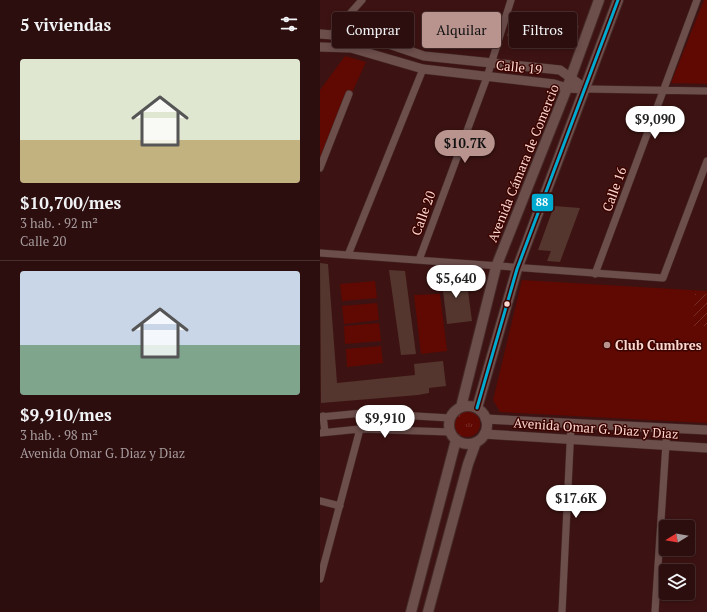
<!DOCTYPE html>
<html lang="es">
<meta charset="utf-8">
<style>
:root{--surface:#2d0e0e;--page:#391c1c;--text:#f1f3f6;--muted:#a79c9e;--line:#482e2e;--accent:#b9938e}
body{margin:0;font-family:"PT Serif",serif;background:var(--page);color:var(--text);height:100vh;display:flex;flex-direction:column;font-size:15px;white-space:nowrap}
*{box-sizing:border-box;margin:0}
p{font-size:13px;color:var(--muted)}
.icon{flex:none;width:22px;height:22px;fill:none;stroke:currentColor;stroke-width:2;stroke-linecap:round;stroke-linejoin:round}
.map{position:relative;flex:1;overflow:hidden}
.drawer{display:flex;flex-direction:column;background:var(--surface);width:320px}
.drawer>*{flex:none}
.guide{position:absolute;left:12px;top:12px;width:315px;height:36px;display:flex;gap:8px}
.needle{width:26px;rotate:259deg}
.tools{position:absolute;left:339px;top:520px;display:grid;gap:8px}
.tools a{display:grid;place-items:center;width:36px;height:36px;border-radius:4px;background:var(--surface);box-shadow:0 2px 6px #0003,0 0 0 1px var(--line);font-size:20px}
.price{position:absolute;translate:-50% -34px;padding:0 9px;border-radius:14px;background:#fff;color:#222;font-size:13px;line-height:26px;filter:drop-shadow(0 1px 2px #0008)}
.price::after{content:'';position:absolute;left:50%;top:24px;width:12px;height:9px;margin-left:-6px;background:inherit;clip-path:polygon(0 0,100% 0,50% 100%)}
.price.current{background:var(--accent);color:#111}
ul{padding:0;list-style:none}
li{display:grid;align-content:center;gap:8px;height:212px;padding:0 20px}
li+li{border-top:1px solid var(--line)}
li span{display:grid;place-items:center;height:124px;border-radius:4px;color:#555}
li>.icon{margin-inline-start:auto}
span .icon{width:72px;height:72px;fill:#fffc;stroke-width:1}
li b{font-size:17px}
h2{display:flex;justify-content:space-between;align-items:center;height:48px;padding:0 20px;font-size:17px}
.tag{padding:0 14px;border-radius:4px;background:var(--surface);box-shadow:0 2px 6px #0003,0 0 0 1px var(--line);font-size:14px;line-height:36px}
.tag.current{background:var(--accent);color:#111}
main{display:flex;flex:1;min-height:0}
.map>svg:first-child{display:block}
.grass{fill:url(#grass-tufts)}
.park{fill:#5f0902}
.garden{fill:url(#garden-furrows)}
.building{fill:#54362e}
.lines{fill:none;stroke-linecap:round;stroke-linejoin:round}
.minor-casing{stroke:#462b2a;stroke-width:8}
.tertiary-casing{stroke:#462b2a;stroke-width:10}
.secondary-casing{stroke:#462b2a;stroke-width:12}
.minor{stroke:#6c4e4b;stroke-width:7}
.tertiary{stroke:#6c4e4b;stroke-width:9}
.secondary{stroke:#6c4e4b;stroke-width:10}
.bus-1-casing{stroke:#3b0400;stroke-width:6}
.bus-1{stroke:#00a9ce;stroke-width:3}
.bus-dot{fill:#fdd8d0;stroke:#3b0400;stroke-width:1.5}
.poi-dot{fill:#b9938e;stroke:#3b0400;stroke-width:1.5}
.labels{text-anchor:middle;stroke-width:3;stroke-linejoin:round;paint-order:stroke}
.street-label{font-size:13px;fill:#fdd8d0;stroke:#3b0400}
.poi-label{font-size:13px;font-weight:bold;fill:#fdd8d0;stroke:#3b0400;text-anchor:start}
.line-badge{stroke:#3b0400;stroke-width:1.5}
.badge-label{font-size:11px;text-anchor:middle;font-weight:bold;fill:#fff}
</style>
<main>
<section class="drawer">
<h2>5 viviendas<svg class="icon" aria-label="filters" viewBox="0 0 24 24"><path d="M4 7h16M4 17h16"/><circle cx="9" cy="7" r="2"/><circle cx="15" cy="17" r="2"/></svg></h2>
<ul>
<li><span style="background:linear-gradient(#dfe7d0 65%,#c2b280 0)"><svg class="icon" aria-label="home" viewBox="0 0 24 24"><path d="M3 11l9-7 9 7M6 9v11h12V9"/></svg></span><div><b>$10,700/mes</b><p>3 hab. · 92 m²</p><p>Calle 20</p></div></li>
<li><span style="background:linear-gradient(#c9d6e8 60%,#7fa58c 0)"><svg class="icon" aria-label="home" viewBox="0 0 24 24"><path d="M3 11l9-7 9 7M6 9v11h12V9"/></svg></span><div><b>$9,910/mes</b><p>3 hab. · 98 m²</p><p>Avenida Omar G. Diaz y Diaz</p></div></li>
</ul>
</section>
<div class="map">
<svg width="387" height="612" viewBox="0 0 387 612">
<defs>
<pattern id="grass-tufts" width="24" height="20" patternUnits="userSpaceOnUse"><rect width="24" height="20" fill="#5f0902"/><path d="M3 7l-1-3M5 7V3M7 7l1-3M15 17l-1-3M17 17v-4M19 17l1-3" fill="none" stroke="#772c26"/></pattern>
<pattern id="garden-furrows" width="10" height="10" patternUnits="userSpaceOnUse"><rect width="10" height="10" fill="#5f0902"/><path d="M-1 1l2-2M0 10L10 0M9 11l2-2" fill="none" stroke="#772c26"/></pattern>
</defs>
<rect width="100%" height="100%" fill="#3c1312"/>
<path class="grass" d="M134 424a13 13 0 1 1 26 0a13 13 0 1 1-26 0Z"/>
<path class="park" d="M384 0H387V84L351 83Z
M25 56 46 62 0 163V90Z
M202 280 387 291V423L180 412 173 400Z
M55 281 57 298 22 301 20 284Z
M120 294 127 351 101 354 94 295Z
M57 303 59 320 24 324 22 306Z
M59 323 61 341 25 344 24 326Z
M61 346 63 363 27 367 26 349Z"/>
<path class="garden" d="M375 294H387V326H373Z"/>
<path class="building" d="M194 20 259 26 255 37 226 34 220 36 214 32H203L199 37 187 36 190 22H194Z
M234 206 260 208 240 262 227 261 231 251 218 250Z
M0 263 8 264 17 383 95 375 94 364 123 361 126 386 109 388V393L98 395 1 403Z
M69 270 85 271 96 354 81 355Z
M121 274 146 276 152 321 127 324Z"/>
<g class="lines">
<defs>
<path id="minor" d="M12 34 42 0
M266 89 387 91
M0 168 29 94
M0 253 343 278 387 161
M28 255 103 69
M99 260 167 77 191 0
M275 274 377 0
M3 416 5 432
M0 417 43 413 130 418
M0 433 40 429 130 432
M0 501 20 506
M0 579 40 429
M242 612 251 425
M335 612 347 428"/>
<path id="tertiary" d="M0 34 51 38 104 56 240 70 266 89
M0 47 31 48 103 69 234 84 247 88 266 89
M165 419 387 430
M164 434 387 448"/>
<path id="secondary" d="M129 425a19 19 0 1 1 38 0a19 19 0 1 1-38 0Z
M141 407 176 267 247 88 279 0
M157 408 197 269 298 0
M91 612 136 440
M108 612 148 464 156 442"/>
</defs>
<use href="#minor" class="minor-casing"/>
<use href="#tertiary" class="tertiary-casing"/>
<use href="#secondary" class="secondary-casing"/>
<use href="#minor" class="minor"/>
<use href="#tertiary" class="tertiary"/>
<use href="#secondary" class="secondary"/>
<defs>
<path id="bus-1" d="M157 408 197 269 298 0"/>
</defs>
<use href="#bus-1" class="bus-1-casing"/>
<use href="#bus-1" class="bus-1"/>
</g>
<circle class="bus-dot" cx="187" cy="304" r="3.5"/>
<circle class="poi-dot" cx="287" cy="345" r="4"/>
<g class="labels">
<g class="street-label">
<text transform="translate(199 67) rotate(6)" y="5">Calle 19</text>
<text transform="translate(203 163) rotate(-68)" y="5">Avenida Cámara de Comercio</text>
<text transform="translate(294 189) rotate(-70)" y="5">Calle 16</text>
<text transform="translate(103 213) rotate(-70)" y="5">Calle 20</text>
<text transform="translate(276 428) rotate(4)" y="5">Avenida Omar G. Diaz y Diaz</text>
</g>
<g class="poi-label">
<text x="295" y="350">Club Cumbres</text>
</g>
</g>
<rect class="line-badge" x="211" y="193" width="23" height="19" rx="4" fill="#00a9ce"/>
<g class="badge-label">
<text x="222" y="206">88</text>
</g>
</svg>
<div class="tools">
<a><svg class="needle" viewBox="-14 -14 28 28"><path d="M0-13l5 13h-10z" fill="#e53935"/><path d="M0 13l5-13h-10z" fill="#a79c9e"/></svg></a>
<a><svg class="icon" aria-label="layers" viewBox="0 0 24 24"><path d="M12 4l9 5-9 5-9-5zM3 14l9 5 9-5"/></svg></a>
</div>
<b class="price" style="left:335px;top:140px">$9,090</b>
<b class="price current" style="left:145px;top:164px">$10.7K</b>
<b class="price" style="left:136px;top:299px">$5,640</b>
<b class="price" style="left:65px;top:439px">$9,910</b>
<b class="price" style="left:256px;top:519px">$17.6K</b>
<div class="guide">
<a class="tag">Comprar</a>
<a class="tag current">Alquilar</a>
<a class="tag">Filtros</a>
</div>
</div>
</main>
